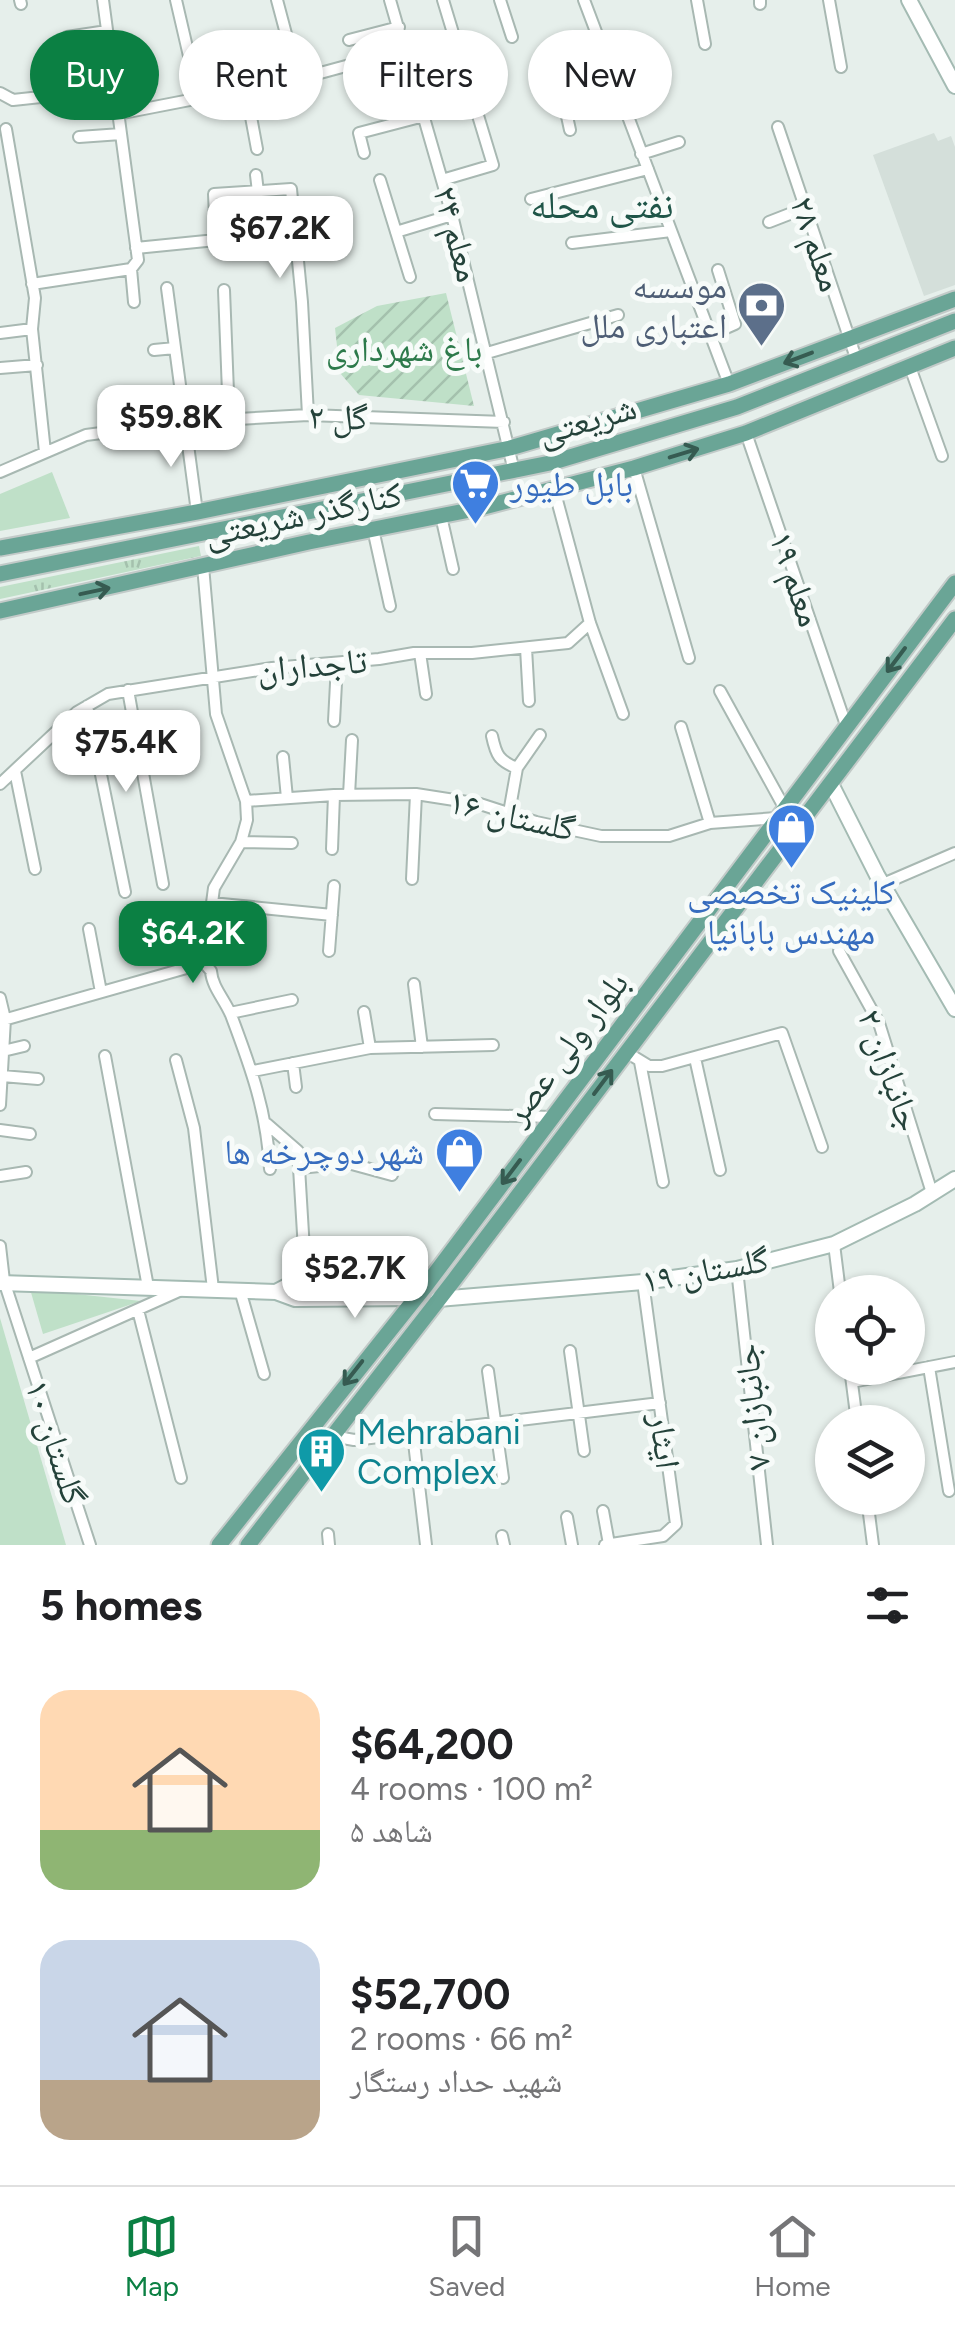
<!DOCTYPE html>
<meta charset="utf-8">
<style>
:root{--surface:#fff;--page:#f6f6f6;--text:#202124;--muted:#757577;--line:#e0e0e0;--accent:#0b8043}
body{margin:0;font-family:Figtree,"Noto Naskh Arabic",sans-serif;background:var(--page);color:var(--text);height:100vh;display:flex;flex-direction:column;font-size:38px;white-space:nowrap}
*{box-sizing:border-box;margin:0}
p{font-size:32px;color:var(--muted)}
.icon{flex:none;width:55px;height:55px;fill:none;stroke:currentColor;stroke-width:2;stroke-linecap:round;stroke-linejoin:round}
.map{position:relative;height:1545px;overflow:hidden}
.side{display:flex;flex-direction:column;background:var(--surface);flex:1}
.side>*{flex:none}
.guide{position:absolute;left:30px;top:30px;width:895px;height:90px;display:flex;gap:20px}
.buttons{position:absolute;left:815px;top:1275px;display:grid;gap:20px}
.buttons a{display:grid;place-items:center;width:110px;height:110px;border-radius:50%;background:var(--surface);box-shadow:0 2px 8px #0004;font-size:50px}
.price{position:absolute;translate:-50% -85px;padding:0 22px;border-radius:20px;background:#fff;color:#222;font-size:32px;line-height:65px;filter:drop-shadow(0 2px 5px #0008)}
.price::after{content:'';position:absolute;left:50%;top:60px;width:30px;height:22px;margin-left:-15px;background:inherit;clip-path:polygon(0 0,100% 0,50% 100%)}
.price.selected{background:var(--accent);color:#fff}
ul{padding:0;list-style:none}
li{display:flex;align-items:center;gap:30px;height:250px;padding:0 40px}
li span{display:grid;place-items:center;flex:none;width:280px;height:200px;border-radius:30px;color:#555}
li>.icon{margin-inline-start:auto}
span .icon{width:120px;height:120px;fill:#fffc;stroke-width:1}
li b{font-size:42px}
h2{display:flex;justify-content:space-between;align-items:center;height:120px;padding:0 40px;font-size:42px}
.chip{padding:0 35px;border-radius:45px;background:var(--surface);box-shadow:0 2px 8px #0004;font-size:35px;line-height:90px}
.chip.selected{background:var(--accent);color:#fff}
.dock{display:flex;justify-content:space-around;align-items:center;height:140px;border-top:2px solid var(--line);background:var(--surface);font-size:28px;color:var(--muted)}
.dock a{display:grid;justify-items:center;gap:5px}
.dock .selected{color:var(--accent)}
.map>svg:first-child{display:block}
.built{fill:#d4dfda}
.grass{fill:url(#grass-tufts)}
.park{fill:#bfe0c8}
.garden{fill:url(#garden-furrows)}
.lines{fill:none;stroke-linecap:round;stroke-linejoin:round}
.street-casing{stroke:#a8b8b2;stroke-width:14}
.secondary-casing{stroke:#a4bbb3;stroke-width:18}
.primary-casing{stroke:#c2cac8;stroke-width:19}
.street{stroke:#fff;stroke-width:10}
.secondary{stroke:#fff;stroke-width:14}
.primary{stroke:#6aa596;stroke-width:15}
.oneway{stroke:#365b51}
.labels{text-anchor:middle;stroke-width:10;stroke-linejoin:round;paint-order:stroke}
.street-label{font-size:35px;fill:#24423a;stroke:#f7fbf9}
.service-label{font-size:35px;fill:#4e5e75;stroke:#f7fbf9;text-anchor:end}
.park-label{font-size:35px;fill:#2d7a4b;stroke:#f7fbf9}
.shop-label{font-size:35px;fill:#366cbe;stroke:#f7fbf9;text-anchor:start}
.culture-label{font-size:35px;fill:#0d838f;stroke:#f7fbf9;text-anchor:start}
.neighbourhood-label{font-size:38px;fill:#1f5548;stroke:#f7fbf9}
</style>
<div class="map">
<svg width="955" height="1545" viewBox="0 0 955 1545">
<defs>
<pattern id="grass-tufts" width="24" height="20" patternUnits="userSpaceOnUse" patternTransform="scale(2.5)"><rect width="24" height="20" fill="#bfe0c8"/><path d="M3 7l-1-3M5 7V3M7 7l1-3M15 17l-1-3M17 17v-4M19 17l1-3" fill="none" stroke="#a4c1ad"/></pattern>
<pattern id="garden-furrows" width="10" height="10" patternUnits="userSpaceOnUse" patternTransform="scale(2.5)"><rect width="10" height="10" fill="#bfe0c8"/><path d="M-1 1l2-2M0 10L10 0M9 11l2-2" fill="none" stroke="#a4c1ad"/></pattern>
</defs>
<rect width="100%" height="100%" fill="#e6efeb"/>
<path class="built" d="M934 133 938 141 951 136 955 147V285L924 296 873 155Z"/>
<path class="grass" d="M199 546 201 556 0 599V587Z"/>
<path class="park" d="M52 472 70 518 0 531V494Z
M30 1289 141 1301 43 1334Z
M0 1318 66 1545H0Z"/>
<path class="garden" d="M446 293 474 406 359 395 340 373 335 328 377 306Z"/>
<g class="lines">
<defs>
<path id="street" d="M20 0 21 4
M176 0 199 99
M277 0 298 79
M390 0 452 215 514 471
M500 0 512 37
M584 0 729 384
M697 0 705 44
M760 0V4
M829 0 841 67
M67 37 107 31
M349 40 399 27
M554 57 570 130
M65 58 68 94
M559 81 610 71
M246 90 257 149
M0 93 13 100 115 89
M118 114 298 79 405 50
M778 127 857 361
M6 129 35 298 32 329 45 452
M79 137 121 134
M364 153 359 133 424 116
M641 154 679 142
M256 175 258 192
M380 180 410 277
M442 180 493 165 443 0
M531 199 648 169
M769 222 805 208
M396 232 452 215
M572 243 671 231
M136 248 216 240 214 194 291 189 302 302 308 415
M131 269 134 302
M32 284 131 269 138 260 103 0
M167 288 197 512
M224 290 229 418
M0 333 32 329
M710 335 735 324 718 270
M154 350 175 348
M487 353 618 315
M910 367 942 456
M0 368 37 365
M746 433 846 725
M634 468 689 658
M0 472 86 435 185 422 308 415 504 422
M554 489 590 623 623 714
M441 516 453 569
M373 529 390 606
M203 566 216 714 246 801 247 820 241 842 214 888 204 963 211 971C212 987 225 1000 231 1015 251 1068 267 1112 270 1169
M526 648 529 701
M420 653 426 694
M128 690 163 884
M720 691 784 807
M87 706 125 892
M334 721 337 664
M681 727 710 823
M492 736C496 755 499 761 517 768
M283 757 287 798
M15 771 35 869
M0 784 77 712 108 694 272 668 379 659 414 653H472L568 643 590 623
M349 795 352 740
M246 801 334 795 416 794 480 804 536 822 601 836H669L710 823 776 818
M509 813 517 768 540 735
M241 842 292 843
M332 849 334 795
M412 879 416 794
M883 884 955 853
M212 903 332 915
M89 929 101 992
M329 951 334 886
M839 951 879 1023 932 1193
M414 984 422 1047
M0 998 5 1019 0 1105
M364 1012 370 1048
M230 1013 292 1000
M0 1021 204 963
M3 1051 24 1046
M626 1052 649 1066H662L782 1033 822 1147
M105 1056 148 1287
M695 1058 720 1170
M176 1060 194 1128 213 1289
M640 1062 663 1182
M293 1063 296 1087
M253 1071 370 1048 493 1045
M2 1076 38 1079
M435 1114 552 1117
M267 1124 298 1151 306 1283
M0 1130 30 1134
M300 1168 348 1163 392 1175
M0 1176 26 1172
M834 1244 840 1292
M0 1246 4 1281 90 1545
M737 1269 767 1545
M240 1290 264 1374
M138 1310 181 1478
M570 1351 584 1451
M29 1358 179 1291
M929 1367 949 1491
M850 1368 857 1422
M488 1371 503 1478
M852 1382 955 1362
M335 1431 343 1438 354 1440 660 1403
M413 1434 426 1545
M867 1498 873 1545
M603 1511 609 1544
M567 1517 572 1545
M328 1534 329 1545
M502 1536 504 1545
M605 1545 663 1536 676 1524 643 1282"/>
<path id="secondary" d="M909 0 955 86
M831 784 877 875 955 1009
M0 1283 276 1292
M415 1298 295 1299 276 1292 291 1284H427
M438 1299 643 1282 737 1269 834 1244 915 1204 955 1179"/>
<path id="primary" d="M0 548 197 512 510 448 729 384 955 299
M0 574 550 463 737 407 955 321
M0 611 309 542 480 508 634 468 746 433 955 348
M219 1545 427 1284 955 583
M248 1545 454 1280 955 619"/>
</defs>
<use href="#street" class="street-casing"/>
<use href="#secondary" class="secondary-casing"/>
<use href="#primary" class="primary-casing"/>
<use href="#street" class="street"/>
<use href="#secondary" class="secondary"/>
<use href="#primary" class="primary"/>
</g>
<defs><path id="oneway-shaft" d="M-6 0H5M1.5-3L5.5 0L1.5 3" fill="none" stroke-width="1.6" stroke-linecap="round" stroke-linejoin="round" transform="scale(2.5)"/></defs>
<g class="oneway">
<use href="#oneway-shaft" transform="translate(798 358) rotate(159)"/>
<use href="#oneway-shaft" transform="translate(684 453) rotate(-17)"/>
<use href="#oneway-shaft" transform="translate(95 591) rotate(-12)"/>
<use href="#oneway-shaft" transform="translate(896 660) rotate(127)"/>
<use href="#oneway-shaft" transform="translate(603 1082) rotate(-53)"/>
<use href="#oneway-shaft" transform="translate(511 1172) rotate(127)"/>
<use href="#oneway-shaft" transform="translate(353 1373) rotate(128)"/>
</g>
<defs>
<symbol id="bank-pin" viewBox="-11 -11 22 30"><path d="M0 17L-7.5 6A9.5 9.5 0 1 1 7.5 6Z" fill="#5c6f8a" stroke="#f7fbf9"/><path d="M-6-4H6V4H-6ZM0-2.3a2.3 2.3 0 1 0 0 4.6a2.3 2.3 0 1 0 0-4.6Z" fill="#fff"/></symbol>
<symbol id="supermarket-pin" viewBox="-11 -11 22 30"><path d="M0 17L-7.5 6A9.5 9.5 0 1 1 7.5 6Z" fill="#3f7fe0" stroke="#f7fbf9"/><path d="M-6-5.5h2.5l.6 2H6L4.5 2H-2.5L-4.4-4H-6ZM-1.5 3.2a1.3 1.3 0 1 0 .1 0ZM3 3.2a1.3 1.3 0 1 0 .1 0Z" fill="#fff"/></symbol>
<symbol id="shop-pin" viewBox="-11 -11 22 30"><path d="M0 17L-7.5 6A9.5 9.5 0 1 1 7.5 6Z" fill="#3f7fe0" stroke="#f7fbf9"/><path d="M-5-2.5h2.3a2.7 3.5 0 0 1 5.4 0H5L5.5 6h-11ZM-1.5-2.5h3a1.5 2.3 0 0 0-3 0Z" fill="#fff"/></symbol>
<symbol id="building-pin" viewBox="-11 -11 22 30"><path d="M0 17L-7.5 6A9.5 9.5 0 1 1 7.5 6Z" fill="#0f9aa8" stroke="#f7fbf9"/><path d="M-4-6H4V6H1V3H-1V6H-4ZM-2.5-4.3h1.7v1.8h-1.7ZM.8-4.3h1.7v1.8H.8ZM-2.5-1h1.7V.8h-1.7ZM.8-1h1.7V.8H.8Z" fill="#fff"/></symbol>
</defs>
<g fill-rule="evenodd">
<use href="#bank-pin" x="734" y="278" width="55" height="75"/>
<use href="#supermarket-pin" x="448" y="456" width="55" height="75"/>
<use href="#shop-pin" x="764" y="800" width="55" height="75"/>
<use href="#shop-pin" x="432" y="1124" width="55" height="75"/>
<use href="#building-pin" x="294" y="1424" width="55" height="75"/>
</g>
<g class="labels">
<g class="street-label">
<text transform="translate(457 234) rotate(75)" y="12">معلم ۲۴</text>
<text transform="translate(817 244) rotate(71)" y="12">معلم ۲۸</text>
<text transform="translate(338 417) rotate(1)" y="12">گل ۲</text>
<text transform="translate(587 420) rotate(-16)" y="12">شریعتی</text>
<text transform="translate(303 514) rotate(-12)" y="12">کنارگذر شریعتی</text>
<text transform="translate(796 579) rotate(71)" y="12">معلم ۱۹</text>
<text transform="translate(312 665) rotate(-5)" y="12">تاجداران</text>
<text transform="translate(512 815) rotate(13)" y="12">گلستان ۱۶</text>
<text transform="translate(566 1048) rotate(-53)" y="12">بلوار ولی عصر</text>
<text transform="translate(890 1070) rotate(70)" y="12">جانبازان ۲</text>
<text transform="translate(705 1270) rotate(-10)" y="12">گلستان ۱۹</text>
<text transform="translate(752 1407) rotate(-96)" y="12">جانبازان ۷</text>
<text transform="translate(665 1441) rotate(83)" y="12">ایثار</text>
<text transform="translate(56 1442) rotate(72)" y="12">گلستان ۱۰</text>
</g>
<g class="service-label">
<text x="727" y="298">موسسه<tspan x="727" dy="40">اعتباری ملل</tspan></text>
</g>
<g class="park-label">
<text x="404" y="361">باغ شهرداری</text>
</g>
<g class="shop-label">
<text x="510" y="496">بابل طیور</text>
<text x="791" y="904" text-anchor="middle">کلینیک تخصصی<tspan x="791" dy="40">مهندس بابانیا</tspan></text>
<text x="424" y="1164" text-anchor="end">شهر دوچرخه ها</text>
</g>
<g class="culture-label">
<text x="357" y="1444">Mehrabani<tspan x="357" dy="40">Complex</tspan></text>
</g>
<g class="neighbourhood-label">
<text x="602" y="218">نفتی محله</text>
</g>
</g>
</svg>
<div class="buttons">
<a><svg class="icon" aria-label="locate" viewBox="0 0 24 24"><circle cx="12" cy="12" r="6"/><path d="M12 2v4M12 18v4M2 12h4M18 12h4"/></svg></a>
<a><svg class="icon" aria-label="layers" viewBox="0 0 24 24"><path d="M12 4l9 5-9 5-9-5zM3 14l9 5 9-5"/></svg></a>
</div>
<b class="price" style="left:280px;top:281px">$67.2K</b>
<b class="price" style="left:171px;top:470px">$59.8K</b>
<b class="price" style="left:126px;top:795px">$75.4K</b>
<b class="price selected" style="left:193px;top:986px">$64.2K</b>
<b class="price" style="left:355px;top:1321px">$52.7K</b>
<div class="guide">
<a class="chip selected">Buy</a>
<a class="chip">Rent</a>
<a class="chip">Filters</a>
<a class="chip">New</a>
</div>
</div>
<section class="side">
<h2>5 homes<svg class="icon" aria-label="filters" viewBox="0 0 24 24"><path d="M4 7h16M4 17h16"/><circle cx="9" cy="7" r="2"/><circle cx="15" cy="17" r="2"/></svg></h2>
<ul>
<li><span style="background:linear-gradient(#ffd9b3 70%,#8fb573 0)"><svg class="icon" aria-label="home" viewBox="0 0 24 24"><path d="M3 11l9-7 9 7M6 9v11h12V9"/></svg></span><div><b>$64,200</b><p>4 rooms · 100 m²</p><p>شاهد ۵</p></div></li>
<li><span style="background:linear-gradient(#c9d6e8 70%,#b9a48a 0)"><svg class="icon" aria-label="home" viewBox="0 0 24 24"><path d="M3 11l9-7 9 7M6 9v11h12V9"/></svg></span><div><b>$52,700</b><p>2 rooms · 66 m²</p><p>شهید حداد رستگار</p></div></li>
</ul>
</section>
<nav class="dock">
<a class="selected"><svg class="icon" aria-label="map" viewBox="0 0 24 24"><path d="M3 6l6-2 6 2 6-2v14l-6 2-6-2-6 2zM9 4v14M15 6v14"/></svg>Map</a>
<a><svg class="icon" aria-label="saved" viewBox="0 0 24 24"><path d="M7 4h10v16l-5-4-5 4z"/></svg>Saved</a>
<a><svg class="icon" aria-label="home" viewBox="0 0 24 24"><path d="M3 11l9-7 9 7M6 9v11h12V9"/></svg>Home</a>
</nav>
